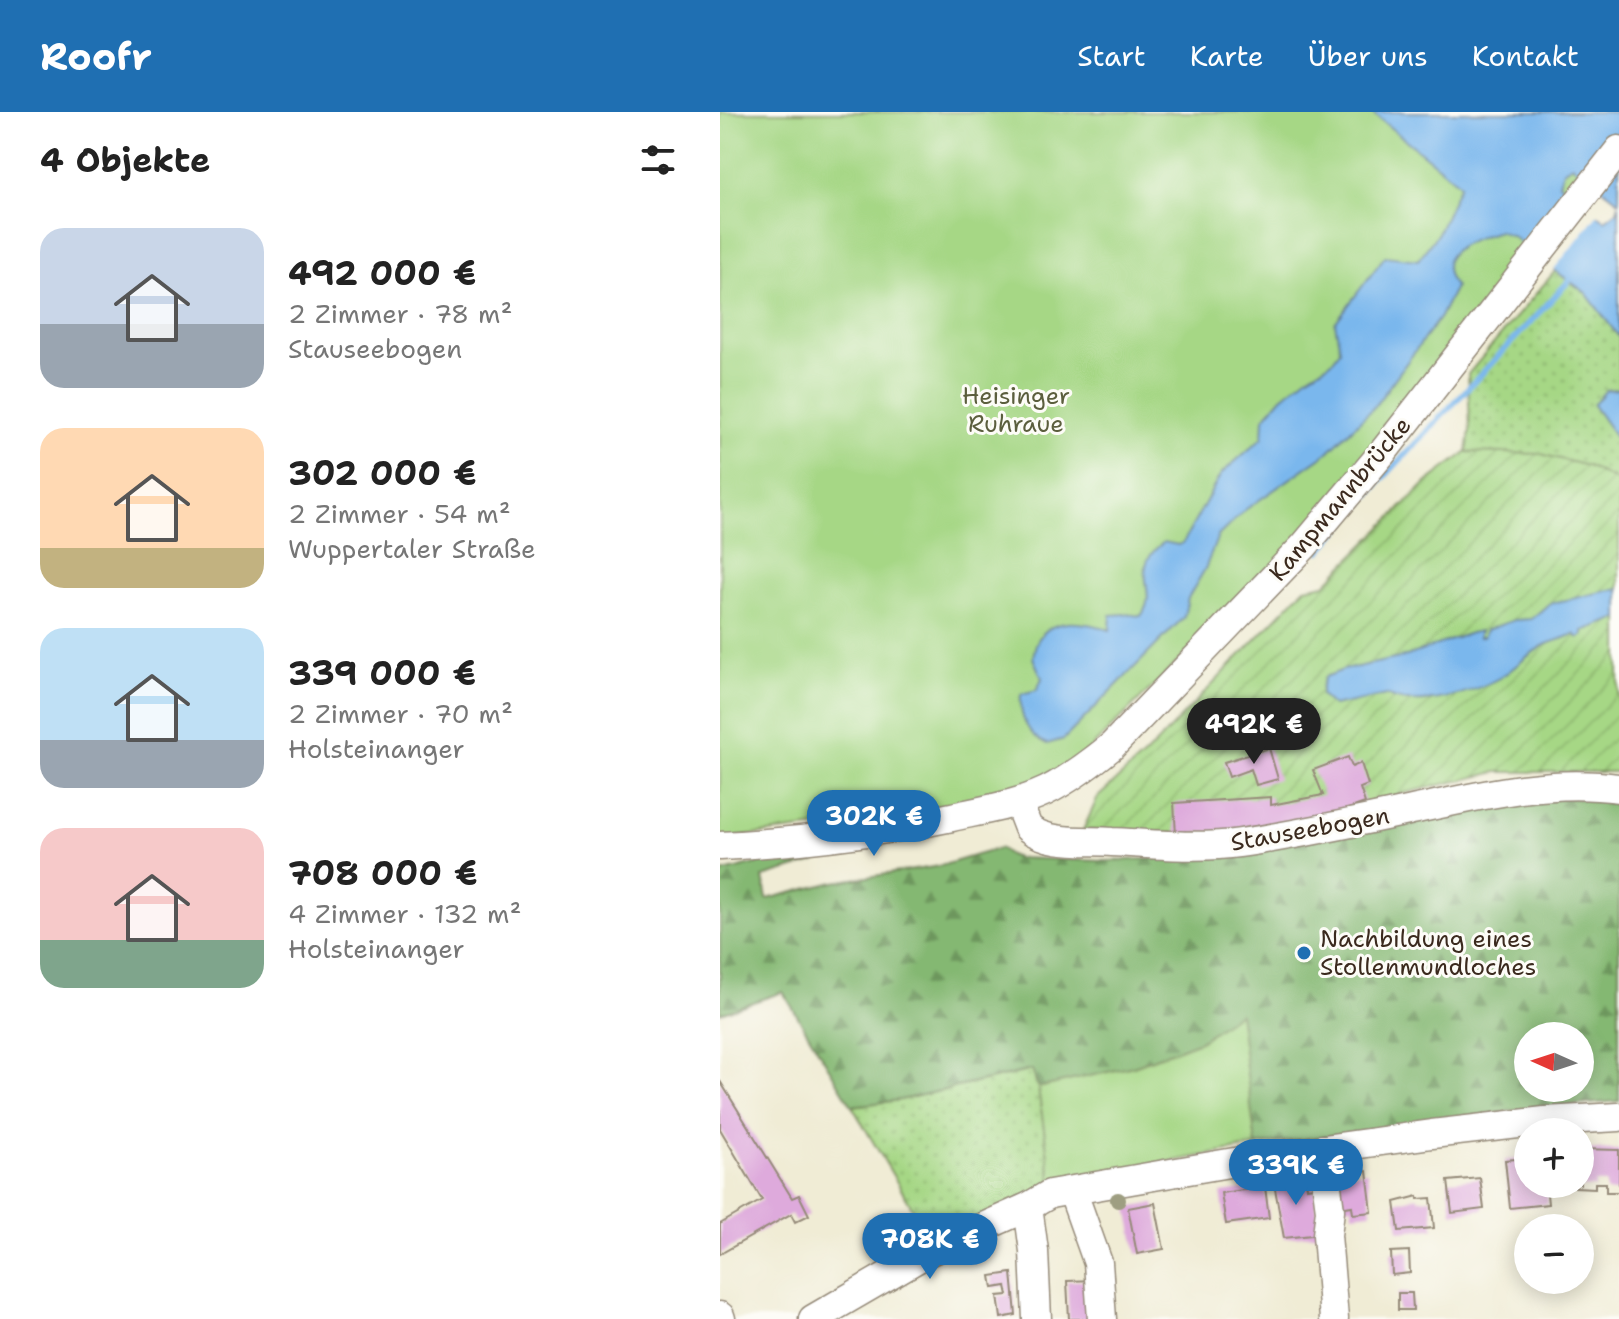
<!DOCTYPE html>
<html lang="de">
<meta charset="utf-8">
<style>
:root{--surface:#fff;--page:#f6f6f6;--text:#222;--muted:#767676;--accent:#1f6fb2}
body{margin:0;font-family:"Shantell Sans",sans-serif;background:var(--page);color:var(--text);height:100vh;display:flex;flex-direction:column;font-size:30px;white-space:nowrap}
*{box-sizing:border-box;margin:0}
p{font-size:26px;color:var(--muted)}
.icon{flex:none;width:44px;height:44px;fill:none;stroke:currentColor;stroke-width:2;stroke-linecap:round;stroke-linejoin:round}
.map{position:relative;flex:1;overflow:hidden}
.drawer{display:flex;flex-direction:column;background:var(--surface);width:720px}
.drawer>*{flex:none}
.needle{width:52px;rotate:273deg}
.controls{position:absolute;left:794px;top:910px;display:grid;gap:16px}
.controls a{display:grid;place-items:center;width:80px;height:80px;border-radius:50%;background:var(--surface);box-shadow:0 4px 20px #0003;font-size:40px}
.price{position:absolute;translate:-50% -68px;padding:0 18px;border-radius:28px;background:var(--accent);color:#fff;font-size:26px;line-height:52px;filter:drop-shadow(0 2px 4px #0008)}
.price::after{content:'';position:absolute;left:50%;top:48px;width:24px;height:18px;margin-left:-12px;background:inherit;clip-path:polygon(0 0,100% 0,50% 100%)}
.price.active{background:#222;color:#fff}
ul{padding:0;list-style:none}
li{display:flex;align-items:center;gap:24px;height:200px;padding:0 40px}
li span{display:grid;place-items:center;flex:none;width:224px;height:160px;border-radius:24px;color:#555}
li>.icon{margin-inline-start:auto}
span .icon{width:96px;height:96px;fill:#fffc;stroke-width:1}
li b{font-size:34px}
h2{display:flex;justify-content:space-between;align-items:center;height:96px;padding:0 40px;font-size:34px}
header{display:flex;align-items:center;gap:48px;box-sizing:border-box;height:112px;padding:0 40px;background:var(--accent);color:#fff}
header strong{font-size:38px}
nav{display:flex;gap:44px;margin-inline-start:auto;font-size:28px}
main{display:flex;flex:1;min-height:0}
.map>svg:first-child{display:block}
.grass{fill:url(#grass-dots);stroke:#708052;stroke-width:2}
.forest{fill:url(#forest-firs);stroke:#607148;stroke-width:2;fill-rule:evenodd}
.park{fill:#a6d785;stroke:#708052;stroke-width:2}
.garden{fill:url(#garden-furrows);stroke:#708052;stroke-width:2}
.water{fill:#7ab7ed;stroke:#5a7086;stroke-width:2}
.pier{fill:#f0ecd5}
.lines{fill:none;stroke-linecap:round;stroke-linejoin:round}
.stream{stroke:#7ab7ed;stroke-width:6}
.building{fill:#deaadc}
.minor-casing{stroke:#968b7a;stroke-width:31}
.minor{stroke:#fff;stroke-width:28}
.tree{fill:#9e9e81}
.poi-dot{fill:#1f6fb2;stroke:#fdfcf7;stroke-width:3}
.labels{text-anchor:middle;stroke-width:6;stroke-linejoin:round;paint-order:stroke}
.park-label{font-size:24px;fill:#5b5e3d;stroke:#fdfcf7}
.street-label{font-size:24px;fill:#3b2a1e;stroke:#fdfcf7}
.poi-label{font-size:24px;fill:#3b2a1e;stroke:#fdfcf7;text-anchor:start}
</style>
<header>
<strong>Roofr</strong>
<nav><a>Start</a><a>Karte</a><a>Über uns</a><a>Kontakt</a></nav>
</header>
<main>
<section class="drawer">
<h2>4 Objekte<svg class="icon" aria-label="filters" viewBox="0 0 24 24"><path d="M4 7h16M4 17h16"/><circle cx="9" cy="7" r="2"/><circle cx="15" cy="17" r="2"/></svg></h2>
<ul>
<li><span style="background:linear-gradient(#c9d6e8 60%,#9aa5b1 0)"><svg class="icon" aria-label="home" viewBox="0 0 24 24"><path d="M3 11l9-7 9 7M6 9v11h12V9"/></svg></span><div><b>492 000 €</b><p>2 Zimmer · 78 m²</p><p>Stauseebogen</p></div></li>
<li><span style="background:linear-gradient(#ffd9b3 75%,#c2b280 0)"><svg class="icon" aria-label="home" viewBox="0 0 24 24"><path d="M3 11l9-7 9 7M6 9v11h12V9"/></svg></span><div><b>302 000 €</b><p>2 Zimmer · 54 m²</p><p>Wuppertaler Straße</p></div></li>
<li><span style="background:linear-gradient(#bfe0f5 70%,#9aa5b1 0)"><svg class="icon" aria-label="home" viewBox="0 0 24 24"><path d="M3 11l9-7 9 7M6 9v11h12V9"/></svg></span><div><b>339 000 €</b><p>2 Zimmer · 70 m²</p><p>Holsteinanger</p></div></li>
<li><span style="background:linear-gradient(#f6c9c9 70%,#7fa58c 0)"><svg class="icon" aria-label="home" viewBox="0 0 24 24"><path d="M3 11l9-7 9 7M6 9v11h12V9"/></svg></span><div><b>708 000 €</b><p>4 Zimmer · 132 m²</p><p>Holsteinanger</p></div></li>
</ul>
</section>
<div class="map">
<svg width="899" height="1207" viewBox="0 0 899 1207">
<defs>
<pattern id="grass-dots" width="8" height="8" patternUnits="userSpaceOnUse" patternTransform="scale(2)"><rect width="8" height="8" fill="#a6d785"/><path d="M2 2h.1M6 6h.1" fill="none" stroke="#90b972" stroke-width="1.8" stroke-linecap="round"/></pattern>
<pattern id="forest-firs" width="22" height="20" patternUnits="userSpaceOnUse" patternTransform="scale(2)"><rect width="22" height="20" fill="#84b872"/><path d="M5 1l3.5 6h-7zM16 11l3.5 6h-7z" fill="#6d965d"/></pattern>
<pattern id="garden-furrows" width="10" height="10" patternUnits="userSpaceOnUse" patternTransform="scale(2)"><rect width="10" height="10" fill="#a6d785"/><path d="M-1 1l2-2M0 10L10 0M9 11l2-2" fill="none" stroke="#90b972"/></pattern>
</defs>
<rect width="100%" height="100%" fill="#fdfcf7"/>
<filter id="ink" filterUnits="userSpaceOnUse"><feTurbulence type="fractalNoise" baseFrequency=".0125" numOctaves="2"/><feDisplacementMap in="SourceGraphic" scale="16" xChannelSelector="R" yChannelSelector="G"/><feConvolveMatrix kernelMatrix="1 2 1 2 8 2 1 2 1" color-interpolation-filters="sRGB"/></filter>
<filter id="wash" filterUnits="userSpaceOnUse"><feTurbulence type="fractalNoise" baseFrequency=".006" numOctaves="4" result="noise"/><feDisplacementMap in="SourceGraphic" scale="32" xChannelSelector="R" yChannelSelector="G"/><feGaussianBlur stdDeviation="1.8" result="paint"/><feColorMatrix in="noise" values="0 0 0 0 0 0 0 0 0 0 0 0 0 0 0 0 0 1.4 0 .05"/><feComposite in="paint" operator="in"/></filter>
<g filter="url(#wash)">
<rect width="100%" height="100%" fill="#f0ecd5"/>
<path class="grass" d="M835 159 866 181 899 225V277L886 278 896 327 899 330V370L867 354 747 340 750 320 748 262Z
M313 958 318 976 332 1071 214 1133 132 994 180 988Z"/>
<path class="forest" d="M845 686 899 689V989L792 999 536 1034 519 902 480 929 414 954 318 976 312 958 180 988 132 994 63 880 0 901V761L39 751 87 747 94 750 43 765 47 787 114 770 220 754 280 736 289 743 297 746 386 749 483 744 731 698ZM808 924H860V976H808Z"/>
<path class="park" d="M0 0H899V18L577 431 358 649 324 671 182 705 0 727Z
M519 901 536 1034 332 1071 318 976 414 954 480 929Z"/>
<path class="garden" d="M747 340 821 342 867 354 899 370V660H777L685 681 608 706 500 723 363 718 378 685 426 642 585 476 605 472 707 370Z"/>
<path class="water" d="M651 0H899V89L852 53 843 59 839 71 885 108 897 99 899 92V225L866 181 805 137 794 125 779 119C751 127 709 139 735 175L720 205 654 295 607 341 525 398 498 424 485 457 468 486 464 505 344 627 327 632C307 623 299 604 301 582L317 578 322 566 313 546C314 541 315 532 318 528 333 503 369 511 390 518L391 503 405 502 421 504C441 476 406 458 444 430L458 433 463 431 501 362 543 325 544 306 562 285 587 265 611 250 620 238 615 211 665 144 698 148 718 121 740 72Z
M899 277V330L873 293 886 278Z
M899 476V506L863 519V523L859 526 854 522C844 527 836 528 827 532 809 540 797 555 781 565 753 581 696 599 667 583L613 594 601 583V576L605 565 623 558 684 545 750 521 760 519 758 525H763L766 518 794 508 811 507 829 492Z"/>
<path class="pier" d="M849 74 880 99 831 161 800 138Z"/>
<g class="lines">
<path class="stream" d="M600 439 666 363 849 169"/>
</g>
<g id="blocks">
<path class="building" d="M549 636 558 667 536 673 531 657 509 665 504 650Z
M628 645 632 655 641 651 648 673 640 676 645 691 611 703 552 716 456 722 454 691 551 685V693L603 683 593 658Z
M0 969 72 1086 79 1083 89 1103 75 1110 71 1102 0 1142V1112L42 1088 0 1017Z
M860 1037 899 1038V1080H886V1071H875V1076L855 1075V1072H860Z
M808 1046V1072H826L828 1092 790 1096 785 1048Z
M565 1058 567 1070 586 1067 587 1076 594 1075 601 1122 564 1126 552 1060Z
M647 1059 652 1100 633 1102 632 1094 619 1096 615 1063Z
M760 1066 764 1097 732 1101 728 1069Z
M545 1075 549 1106 506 1112 501 1081Z
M698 1084V1087L711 1086 714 1116 679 1119 675 1090Z
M435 1091 444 1137 417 1142 408 1096Z
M689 1139 690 1161 672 1163 671 1140Z
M292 1161 296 1203 281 1206 278 1184 288 1183 286 1174 273 1176 271 1164Z
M375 1168 377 1207H349L347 1169Z
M678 1181H692L693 1198H678Z"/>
</g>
</g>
<g filter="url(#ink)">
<use href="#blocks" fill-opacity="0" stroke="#968b7a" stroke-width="2"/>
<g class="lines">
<defs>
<path id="minor" d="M298 690 308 716C330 733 366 728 392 730 434 732 477 737 520 731 576 723 632 711 688 699 757 684 827 666 899 676
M0 734C78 730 155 721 232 705 264 698 296 693 326 679 350 667 371 651 392 634L584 434 663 340 899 38
M602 1037 610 1098 607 1123 614 1207
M352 1078 378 1151 382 1207
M308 1095 314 1139 317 1207
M0 1204 1 1207
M93 1207 210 1139 308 1095 330 1082 526 1048 712 1022 825 1009 899 1005"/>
</defs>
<use href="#minor" class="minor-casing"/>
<use href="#minor" class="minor"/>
</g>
<circle class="tree" cx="398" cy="1088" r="8"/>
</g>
<circle class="poi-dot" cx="584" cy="841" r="8"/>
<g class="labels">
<g class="park-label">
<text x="296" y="292">Heisinger<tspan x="296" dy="28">Ruhraue</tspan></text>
</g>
<g class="street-label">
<text transform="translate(620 387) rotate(-50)" y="8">Kampmannbrücke</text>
<text transform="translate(590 717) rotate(-10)" y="8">Stauseebogen</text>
</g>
<g class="poi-label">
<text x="600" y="835">Nachbildung eines<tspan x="600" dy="28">Stollenmundloches</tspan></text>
</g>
</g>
</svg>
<div class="controls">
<a><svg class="needle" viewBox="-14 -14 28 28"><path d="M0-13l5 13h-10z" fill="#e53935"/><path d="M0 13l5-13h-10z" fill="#767676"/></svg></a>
<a>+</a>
<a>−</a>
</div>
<b class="price active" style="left:534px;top:654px">492K €</b>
<b class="price" style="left:154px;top:746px">302K €</b>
<b class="price" style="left:576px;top:1095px">339K €</b>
<b class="price" style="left:210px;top:1169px">708K €</b>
</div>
</main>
